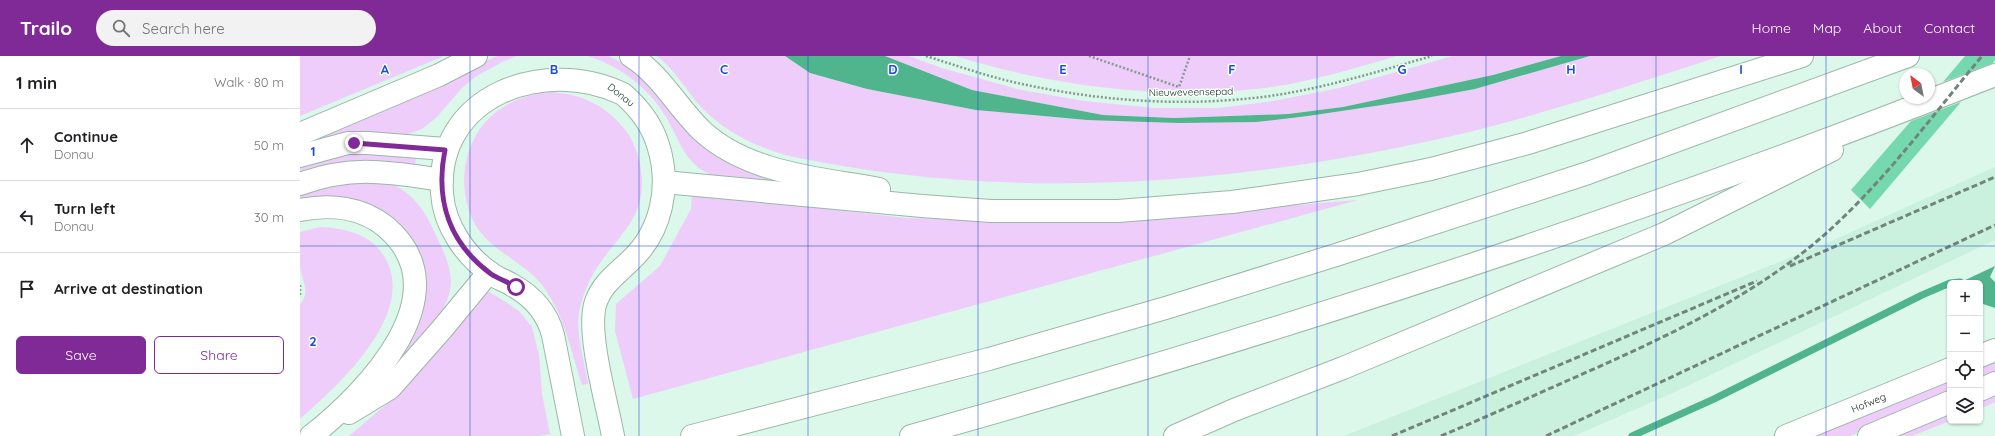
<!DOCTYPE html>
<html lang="en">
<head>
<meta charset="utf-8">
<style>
  :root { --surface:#fff; --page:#f2f2f2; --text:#202124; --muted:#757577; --line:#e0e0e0; --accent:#802a98 }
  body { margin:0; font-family:Quicksand,sans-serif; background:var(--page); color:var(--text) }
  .controls { position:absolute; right:12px; bottom:12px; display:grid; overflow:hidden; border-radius:6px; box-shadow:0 1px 3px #0004 }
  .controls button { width:36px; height:36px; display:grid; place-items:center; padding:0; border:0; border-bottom:1px solid var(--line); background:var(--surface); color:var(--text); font:20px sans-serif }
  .compass { position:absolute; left:1599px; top:12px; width:36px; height:36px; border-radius:50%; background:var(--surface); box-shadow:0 1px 3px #0004; rotate:328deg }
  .stop { position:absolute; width:12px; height:12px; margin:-9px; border:3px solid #802a98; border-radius:50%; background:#fff }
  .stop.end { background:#802a98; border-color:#fff; box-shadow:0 1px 4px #0008 }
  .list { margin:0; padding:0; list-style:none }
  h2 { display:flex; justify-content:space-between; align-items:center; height:52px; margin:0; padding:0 16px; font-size:17px }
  h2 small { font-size:13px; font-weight:400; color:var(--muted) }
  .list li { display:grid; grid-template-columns:26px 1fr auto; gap:12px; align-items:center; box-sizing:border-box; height:72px; padding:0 16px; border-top:1px solid var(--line) }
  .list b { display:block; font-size:15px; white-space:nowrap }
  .list p { margin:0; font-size:13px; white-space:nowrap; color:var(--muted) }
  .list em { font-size:13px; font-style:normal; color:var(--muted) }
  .actions { display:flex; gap:8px; padding:12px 16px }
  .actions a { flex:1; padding:9px 0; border:1px solid var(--accent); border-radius:6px; text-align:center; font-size:14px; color:var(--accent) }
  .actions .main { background:var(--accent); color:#fff }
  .icon { flex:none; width:22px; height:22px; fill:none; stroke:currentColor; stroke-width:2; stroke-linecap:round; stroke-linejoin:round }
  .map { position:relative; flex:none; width:1695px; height:380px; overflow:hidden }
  header { display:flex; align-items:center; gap:24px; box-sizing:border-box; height:56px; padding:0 20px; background:var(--accent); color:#fff }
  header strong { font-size:19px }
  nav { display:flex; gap:22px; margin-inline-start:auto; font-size:14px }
  .search { width:280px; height:36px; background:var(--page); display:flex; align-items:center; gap:10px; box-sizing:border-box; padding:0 14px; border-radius:22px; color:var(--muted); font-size:15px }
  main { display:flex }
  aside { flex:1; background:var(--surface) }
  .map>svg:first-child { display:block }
  .built { fill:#caf0de }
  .green { fill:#efcdfa }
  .water { fill:#50b48d }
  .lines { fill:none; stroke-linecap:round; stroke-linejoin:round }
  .stream { stroke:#50b48d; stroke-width:7 }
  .building { fill:#75d8af }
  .major-casing { stroke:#9bb7a9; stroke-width:24 }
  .highway-casing { stroke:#9bb7a9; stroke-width:24 }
  .path { stroke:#859b90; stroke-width:2.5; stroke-dasharray:2 2; stroke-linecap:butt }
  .major { stroke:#fff; stroke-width:22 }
  .highway { stroke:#fff; stroke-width:22 }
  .rail { stroke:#72857c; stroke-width:3; stroke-dasharray:6 3; stroke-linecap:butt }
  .route { stroke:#802a98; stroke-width:5 }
  .grid { fill:none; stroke:#1d4ed8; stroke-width:1; stroke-opacity:0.55 }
  .labels { text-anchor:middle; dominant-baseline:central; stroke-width:3; stroke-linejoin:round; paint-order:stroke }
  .street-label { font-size:10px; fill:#202c26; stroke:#f9fffc }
  .grid-label { font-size:13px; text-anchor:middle; font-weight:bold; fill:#1d4ed8; stroke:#f9fffc; stroke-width:3; stroke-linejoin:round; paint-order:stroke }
</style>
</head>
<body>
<header>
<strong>Trailo</strong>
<div class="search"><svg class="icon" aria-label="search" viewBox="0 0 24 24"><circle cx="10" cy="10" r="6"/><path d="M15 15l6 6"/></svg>Search here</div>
<nav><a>Home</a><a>Map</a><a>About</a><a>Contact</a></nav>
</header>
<main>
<aside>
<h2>1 min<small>Walk · 80 m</small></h2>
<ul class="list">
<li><svg class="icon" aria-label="ahead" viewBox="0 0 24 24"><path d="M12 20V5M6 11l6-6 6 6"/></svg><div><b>Continue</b><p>Donau</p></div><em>50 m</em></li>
<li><svg class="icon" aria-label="left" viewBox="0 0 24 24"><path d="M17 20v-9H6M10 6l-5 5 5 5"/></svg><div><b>Turn left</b><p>Donau</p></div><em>30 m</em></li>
<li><svg class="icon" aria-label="arrive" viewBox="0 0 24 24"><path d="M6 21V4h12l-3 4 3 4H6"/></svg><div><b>Arrive at destination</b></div></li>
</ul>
<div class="actions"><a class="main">Save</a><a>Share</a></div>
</aside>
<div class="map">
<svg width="1695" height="380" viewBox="0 0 1695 380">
  <rect width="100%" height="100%" fill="#dbf8ea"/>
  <!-- built -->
  <path class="built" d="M1695,111v73l-329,156 -92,40h-230l483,-193z"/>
  <!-- green -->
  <g class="green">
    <path d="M0,0h144l-144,60z"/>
    <path d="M197,0h20l-13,5 -29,16 -13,11 -26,30 -14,11 -17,6 -83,2v-2l117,-51z"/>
    <path d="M288,0h21l20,11 138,110 1,4 -2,1c-18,-1 -41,0 -57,-8 -25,-12 -30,-35 -43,-57 -18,-30 -45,-50 -78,-61z"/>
    <path d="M357,0h128l25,17 57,16 109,21 111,10 221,-4 167,-27 115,-33h131c-84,27 -167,55 -252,76 -222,53 -460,72 -684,23 -31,-9 -61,-24 -84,-48 -15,-17 -26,-37 -44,-51z"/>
    <path d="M585,0h24l33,12 75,21 67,12 71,7h64l54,-7 66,-13 114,-32h108l-68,19 -150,32 -55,7 -114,4 -71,-3 -131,-25z"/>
    <path d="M655,0h442c-46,13 -93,28 -141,33 -101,10 -204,-3 -301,-33z"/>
    <path d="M251,36c29,2 52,12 71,34 10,11 15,24 18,38 10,52 -20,68 -44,105 -8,13 -14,28 -17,43 -4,20 6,51 9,72l-6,1c-8,-25 -18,-67 -32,-88 -6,-11 -16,-22 -26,-29 -16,-13 -33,-21 -46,-39 -23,-35 -17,-89 17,-116 16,-13 35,-19 56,-21z"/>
    <path d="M63,97l53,4 -1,11 -115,8v-11l44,-11z"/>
    <path d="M85,125c26,10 38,26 49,50 7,15 16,32 17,49 1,35 -45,76 -67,102l13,-23 18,-111 -9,-14 -10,-10 -96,-23v-7l35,-11z"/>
    <path d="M392,137l214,25 189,4 263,-22 -725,199 -18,-68 1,-27 44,-38 31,-57z"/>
    <path d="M20,171c23,1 48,6 62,26 40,57 -43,132 -82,166v-114c11,-15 2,-23 0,-39 0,-10 0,-23 0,-34z"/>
    <path d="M190,236l29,19 13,16 7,28 3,39 8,40 -11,2h-190l47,-40 87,-102z"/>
    <path d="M1695,304v18l-15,6v-18z"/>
    <path d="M1650,323v17l-100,40h-43z"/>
    <path d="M1695,337v9l-15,7v-10z"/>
    <path d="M1650,356v9l-38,15h-22z"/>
  </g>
  <!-- water -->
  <g class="water">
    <path d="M485,0h100l87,34 131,25 71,3 114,-4 55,-7 150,-32 68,-19h29l-115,33 -60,11 -107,16 -52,6 -78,1 -91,-3 -111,-10 -109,-21 -57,-16z"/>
    <path d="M1695,210l-5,11 5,5v26l-15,-5v-20h-21z"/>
  </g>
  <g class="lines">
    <!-- stream -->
    <path class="stream" d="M1332,380l82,-37 208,-104 28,-12 10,-1"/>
  </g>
  <!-- building -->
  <g class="building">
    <path d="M1665,0h30v4l-2,3 -50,19z"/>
    <path d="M1661,46l-91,107 -19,-19 60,-69z"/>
  </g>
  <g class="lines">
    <!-- major casing -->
    <g class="major-casing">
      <g id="major">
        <path d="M0,100l48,-13h20l77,6"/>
        <path d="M0,128c53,-19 87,-12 142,-4"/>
        <path d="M1680,300l15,-6"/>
        <path d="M1680,334l15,-7"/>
        <path d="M273,380l-20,-101c-6,-23 -21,-39 -41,-50 -6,-4 -13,-6 -19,-10 -27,-18 -49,-49 -51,-82 -7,-98 103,-137 181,-99 15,13 29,31 35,51 13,40 4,86 -27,115 -14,14 -30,24 -36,45 -8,30 12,98 18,131"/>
        <path id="s1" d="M1486,380l164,-67"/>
        <path d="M1569,380l81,-34"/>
      </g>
    </g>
    <!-- highway casing -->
    <g class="highway-casing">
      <g id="highway">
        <path d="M331,0c30,19 46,51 71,75 47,43 118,47 177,58"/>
        <path d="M0,78l139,-59 37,-19"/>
        <path d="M364,126l258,24 69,5h127l114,-9 126,-18 73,-15 97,-26 274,-87"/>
        <path d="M0,154c30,-6 62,-3 86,17 78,66 -20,166 -75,209"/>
        <path d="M49,357l41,-25 52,-59 47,-57"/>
        <path d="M392,380l297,-77 180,-52 167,-52 252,-82 320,-117"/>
        <path d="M611,380c367,-103 730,-221 1084,-361"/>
        <path d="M875,380l59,-26 109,-42 321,-134 168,-84"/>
      </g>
    </g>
    <!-- path -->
    <g class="path">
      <path d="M626,0c32,10 63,21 96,28 79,17 159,23 240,13 57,-7 114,-25 170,-41"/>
      <path d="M789,0l90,31 11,-31"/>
      <path d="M0,229v10"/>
    </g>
    <!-- major -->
    <use href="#major" class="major"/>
    <!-- highway -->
    <use href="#highway" class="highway"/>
    <!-- rail -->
    <g class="rail">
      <path d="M1490,210l205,-89"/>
      <path d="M1092,380l365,-155"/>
      <path d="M1141,380c52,-22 103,-45 155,-68 76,-34 149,-69 214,-121 66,-54 118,-126 172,-191"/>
      <path d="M1246,380l449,-211"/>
    </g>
  </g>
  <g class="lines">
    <!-- route -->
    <path class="route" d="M54,87l91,7c-10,50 4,93 46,124 8,5 17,8 25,13"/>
  </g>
  <!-- grid -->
  <path class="grid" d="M170,0v380M339,0v380M508,0v380M678,0v380M848,0v380M1017,0v380M1186,0v380M1356,0v380M1526,0v380M0,190h1695"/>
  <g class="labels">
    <!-- street labels -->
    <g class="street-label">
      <text transform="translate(891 36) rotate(-1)">Nieuweveensepad</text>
      <text transform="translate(321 39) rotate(38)">Donau</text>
      <text stroke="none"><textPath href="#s1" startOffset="89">Hofweg</textPath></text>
    </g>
  </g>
  <g class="grid-label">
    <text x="85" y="18">A</text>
    <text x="254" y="18">B</text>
    <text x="424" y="18">C</text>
    <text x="593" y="18">D</text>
    <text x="763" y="18">E</text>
    <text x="932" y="18">F</text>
    <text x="1102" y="18">G</text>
    <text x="1271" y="18">H</text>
    <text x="1441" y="18">I</text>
    <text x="13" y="100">1</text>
    <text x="13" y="290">2</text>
  </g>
</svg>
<div class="controls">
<button>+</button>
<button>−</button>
<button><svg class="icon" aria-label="locate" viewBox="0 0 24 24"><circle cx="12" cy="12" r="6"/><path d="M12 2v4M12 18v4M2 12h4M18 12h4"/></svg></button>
<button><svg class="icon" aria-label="layers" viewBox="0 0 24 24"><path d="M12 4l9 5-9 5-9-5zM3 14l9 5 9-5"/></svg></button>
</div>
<svg class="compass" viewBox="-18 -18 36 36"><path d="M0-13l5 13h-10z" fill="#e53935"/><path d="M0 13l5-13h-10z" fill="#757577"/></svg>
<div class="stop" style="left:216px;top:231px"></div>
<div class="stop end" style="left:54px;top:87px"></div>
</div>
</main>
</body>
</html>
